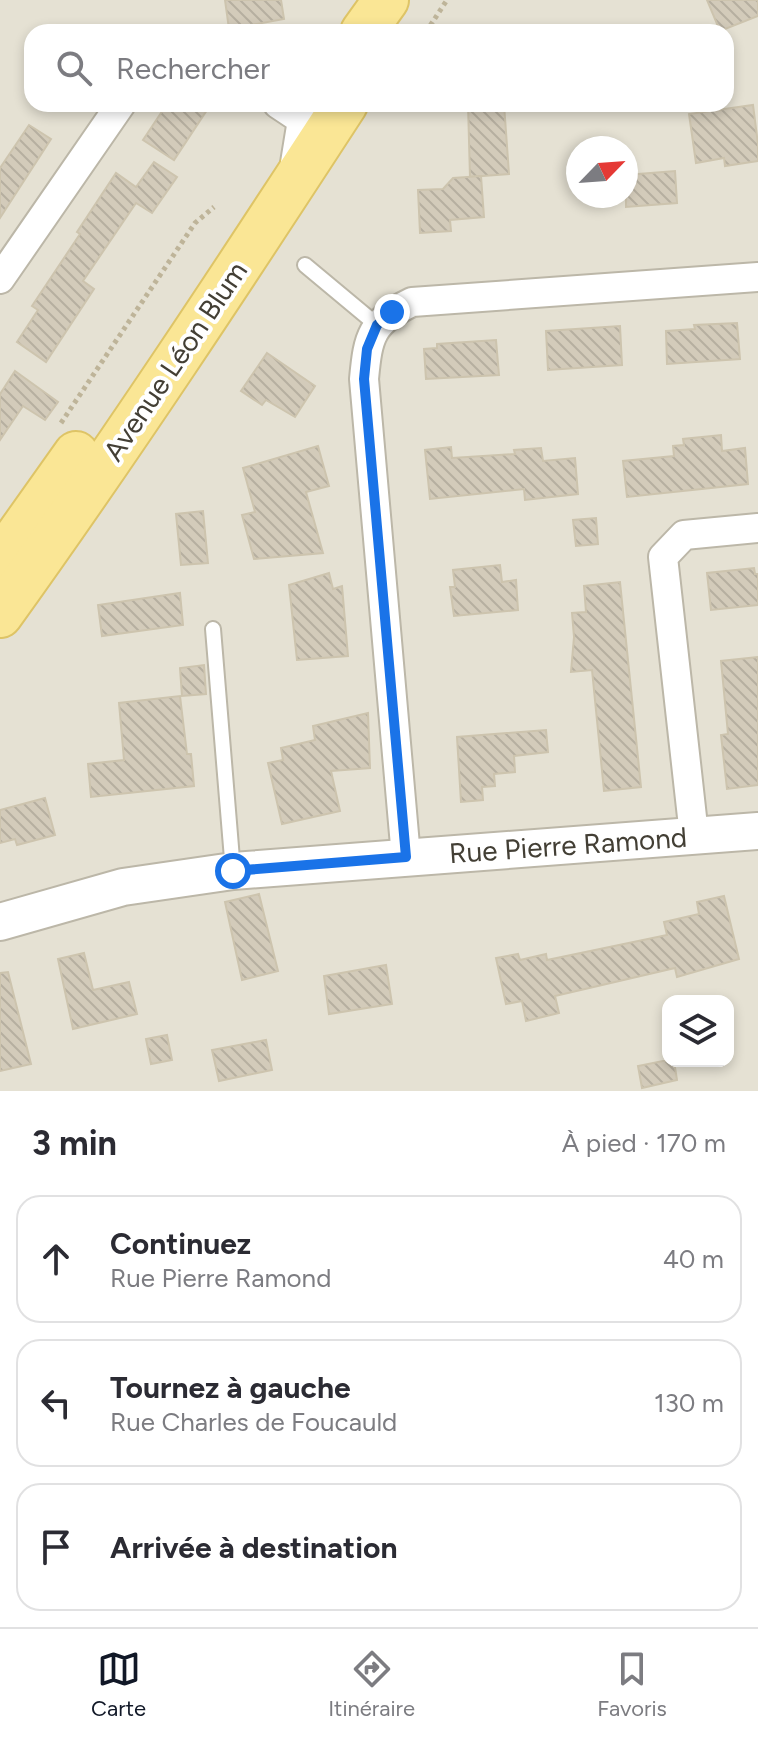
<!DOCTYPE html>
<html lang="fr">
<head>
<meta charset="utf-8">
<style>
  :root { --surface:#fff; --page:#f2f2f3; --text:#2b2b33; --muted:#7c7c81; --line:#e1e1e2; --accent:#111827 }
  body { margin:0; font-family:Figtree,sans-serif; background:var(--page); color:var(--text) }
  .controls { position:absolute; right:24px; bottom:24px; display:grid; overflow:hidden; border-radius:16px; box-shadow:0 4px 12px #0003 }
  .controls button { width:72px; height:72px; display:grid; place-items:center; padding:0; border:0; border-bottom:2px solid var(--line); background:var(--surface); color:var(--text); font:40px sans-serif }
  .compass { position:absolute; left:566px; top:136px; width:72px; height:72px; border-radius:50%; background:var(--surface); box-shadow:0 4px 12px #0003; rotate:65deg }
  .stop { position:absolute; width:24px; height:24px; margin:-18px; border:6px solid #1a73e8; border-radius:50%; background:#fff }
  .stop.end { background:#1a73e8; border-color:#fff; box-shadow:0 2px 8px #0008 }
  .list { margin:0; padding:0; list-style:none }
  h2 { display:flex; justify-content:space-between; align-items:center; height:104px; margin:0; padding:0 32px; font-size:34px }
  h2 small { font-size:26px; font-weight:400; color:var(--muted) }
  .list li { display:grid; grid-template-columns:52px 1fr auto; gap:24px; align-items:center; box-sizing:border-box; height:128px; margin:0 16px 16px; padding:0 16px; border:2px solid var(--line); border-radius:24px }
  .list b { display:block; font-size:30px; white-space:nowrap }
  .list p { margin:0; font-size:26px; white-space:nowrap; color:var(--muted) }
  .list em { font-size:26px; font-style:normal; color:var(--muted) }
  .icon { flex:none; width:44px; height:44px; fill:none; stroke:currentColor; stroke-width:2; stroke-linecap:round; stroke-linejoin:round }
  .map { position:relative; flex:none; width:758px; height:1091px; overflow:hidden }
  .search { position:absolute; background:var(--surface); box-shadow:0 4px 12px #0003; left:24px; right:24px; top:24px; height:88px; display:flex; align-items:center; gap:20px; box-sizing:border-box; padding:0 28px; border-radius:24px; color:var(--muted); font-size:30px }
  .sheet { height:536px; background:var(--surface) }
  nav { display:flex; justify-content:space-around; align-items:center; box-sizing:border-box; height:112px; border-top:2px solid var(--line); background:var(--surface); font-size:22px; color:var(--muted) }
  nav a { display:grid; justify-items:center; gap:4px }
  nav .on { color:var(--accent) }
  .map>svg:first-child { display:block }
  .residential { fill:#e5e1d3; fill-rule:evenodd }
  .building { fill:url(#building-back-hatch); stroke:#cdc4ae; stroke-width:2 }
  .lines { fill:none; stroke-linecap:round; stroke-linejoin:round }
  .service-casing { stroke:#bcb7a8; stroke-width:18 }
  .minor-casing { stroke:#bcb7a8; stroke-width:32 }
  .tertiary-casing { stroke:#bcb7a8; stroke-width:40 }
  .primary-casing { stroke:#dec466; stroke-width:48 }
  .path { stroke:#beb499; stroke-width:5; stroke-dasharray:4 4; stroke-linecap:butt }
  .service { stroke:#fff; stroke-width:14 }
  .minor { stroke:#fff; stroke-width:28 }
  .tertiary { stroke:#fff; stroke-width:36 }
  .primary { stroke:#fae695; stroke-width:44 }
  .route { stroke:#1a73e8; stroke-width:10 }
  .labels { text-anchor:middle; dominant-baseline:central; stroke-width:8; stroke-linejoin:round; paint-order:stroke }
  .street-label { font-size:28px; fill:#433f35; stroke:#fff }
</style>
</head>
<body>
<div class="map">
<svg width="758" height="1091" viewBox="0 0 758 1091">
  <defs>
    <pattern id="building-back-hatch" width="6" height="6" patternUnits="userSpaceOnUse" patternTransform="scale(2)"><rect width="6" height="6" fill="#d3cbba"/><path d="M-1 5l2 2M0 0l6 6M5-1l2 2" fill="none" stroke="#b6afa0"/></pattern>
  </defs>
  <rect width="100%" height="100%" fill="#f1efe5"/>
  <!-- residential -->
  <path class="residential" d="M0,0h758v1091h-758zM32,32h694v72h-694zM578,148h48v48h-48zM668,1001h60v60h-60z"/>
  <!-- building -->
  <g class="building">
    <path d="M225,0h56l3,19 -55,10z"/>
    <path d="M707,0h51v16l-38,15z"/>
    <path d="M167,104h44l-37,56 -31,-20z"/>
    <path d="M468,104h36l5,70 -39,3z"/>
    <path d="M753,105l5,39v17l-33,5 -1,-8 -28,5 -7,-49z"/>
    <path d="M29,125l22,14 -51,79v-50z"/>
    <path d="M154,162l23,15 -25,36 -16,-10 -53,78 11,8 -48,73 -29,-20 21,-32 -6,-4 48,-72 -3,-2 39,-59 20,14z"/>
    <path d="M675,171l2,32 -51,4v-32z"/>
    <path d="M481,176l3,41 -34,3 1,11 -31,2 -2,-43 25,-1 10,-11z"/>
    <path d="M737,323l3,36 -73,5 -1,-33 29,-2 -1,-4z"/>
    <path d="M620,326l2,39 -74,5 -2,-39z"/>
    <path d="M496,340l3,35 -73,4 -2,-30 13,-1v-4z"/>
    <path d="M267,353l48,33 -20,31 -29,-17 -4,5 -21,-14z"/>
    <path d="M15,371l43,31 -13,18 -22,-14 -23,34v-46z"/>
    <path d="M721,435l1,16 23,-3 3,36 -121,13 -4,-36 51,-5 -1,-10 11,-1 -1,-6z"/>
    <path d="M318,446l11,40 -23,6 17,61 -69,6 -12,-44 13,-3 -12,-44z"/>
    <path d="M451,447l1,11 63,-4 -1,-4 27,-2 2,13 32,-3 3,36 -53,6 -1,-11 -94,10 -5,-49z"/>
    <path d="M203,511l5,52 -27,2 -5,-51z"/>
    <path d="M596,518l2,26 -22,2 -3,-26z"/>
    <path d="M500,565l2,17 14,-2 2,30 -64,6 -4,-29h5l-2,-17z"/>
    <path d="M754,568l1,6h3v31l-47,5 -4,-37z"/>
    <path d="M329,573l4,16 9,-3 6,70 -51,4 -8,-75z"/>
    <path d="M620,582l21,205 -37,4 -12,-121 -21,2 3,-35 -2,-24 14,-1 -2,-26z"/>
    <path d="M180,593l3,32 -81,11 -4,-31z"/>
    <path d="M758,657v128l-31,4 -6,-54 7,-1 -7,-73z"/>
    <path d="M204,665l2,29 -24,2 -2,-28z"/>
    <path d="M180,696l7,58h4l3,32 -103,11 -3,-33 36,-4 -5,-57z"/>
    <path d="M368,713l2,55 -39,3 9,40 -58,13 -14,-61 15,-3 -2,-12 34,-8 -2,-14z"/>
    <path d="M546,730l2,22 -34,4 1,16 -21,2 1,12 -13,1 1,13 -22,2 -4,-65z"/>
    <path d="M45,798l10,37 -38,10 -2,-6 -15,4v-33z"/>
    <path d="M259,894l19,77 -36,9 -17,-78z"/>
    <path d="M724,896l15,63 -62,18 -2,-9 -120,28 4,17 -33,8 -4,-20 -16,3 -10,-46 22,-4 2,6 26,-6 1,6 120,-25 -3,-13 35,-8 -2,-12z"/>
    <path d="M84,953l9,37 36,-8 8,32 -64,15 -15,-70z"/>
    <path d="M386,965l6,39 -63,10 -5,-38z"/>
    <path d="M8,972l23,92 -31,7v-98z"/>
    <path d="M167,1035l5,25 -21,4 -5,-25z"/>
    <path d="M266,1040l6,30 -53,11 -7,-31z"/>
    <path d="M663,1061h11l3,19 -35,8 -4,-22z"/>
  </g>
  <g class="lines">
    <!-- service casing -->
    <g class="service-casing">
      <g id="service">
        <path d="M305,265l72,60"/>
        <path d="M213,629l20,242"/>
      </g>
    </g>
    <!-- minor casing -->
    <g class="minor-casing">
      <g id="minor">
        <path d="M278,104l24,16 -8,49"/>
        <path d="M0,279l121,-175"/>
        <path d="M694,835l-31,-278 21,-22 74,-7"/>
        <path d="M406,857l-42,-478c4,-43 7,-57 48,-77l346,-25"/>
      </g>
    </g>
    <!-- tertiary casing -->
    <g class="tertiary-casing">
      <path id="tertiary" d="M0,922l123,-35 110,-16 525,-40"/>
    </g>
    <!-- primary casing -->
    <g class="primary-casing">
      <g id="primary">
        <path d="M363,32l23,-32"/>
        <path d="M0,561l76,-107"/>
        <path d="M0,615c120,-167 233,-339 345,-511"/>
      </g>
    </g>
    <!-- path -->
    <g class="path">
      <path d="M426,32l21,-32"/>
      <path d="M61,423l134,-200 19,-16"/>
    </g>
    <!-- service -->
    <use href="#service" class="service"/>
    <!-- minor -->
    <use href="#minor" class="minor"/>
    <!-- tertiary -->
    <use href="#tertiary" class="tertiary"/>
    <!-- primary -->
    <use href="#primary" class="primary"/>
  </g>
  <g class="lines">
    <!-- route -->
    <path class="route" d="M233,871l173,-14 -42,-478 3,-30 10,-24 15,-13"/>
  </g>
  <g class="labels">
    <!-- street labels -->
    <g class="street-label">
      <text transform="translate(175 361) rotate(-56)">Avenue Léon Blum</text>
      <text transform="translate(568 845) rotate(-4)">Rue Pierre Ramond</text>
    </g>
  </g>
</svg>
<div class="controls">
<button><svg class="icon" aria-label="layers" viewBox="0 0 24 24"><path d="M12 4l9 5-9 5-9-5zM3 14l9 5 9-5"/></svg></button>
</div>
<svg class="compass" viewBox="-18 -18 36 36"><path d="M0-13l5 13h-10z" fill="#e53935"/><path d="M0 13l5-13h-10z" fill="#7c7c81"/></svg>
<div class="stop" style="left:233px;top:871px"></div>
<div class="stop end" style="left:392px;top:312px"></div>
<div class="search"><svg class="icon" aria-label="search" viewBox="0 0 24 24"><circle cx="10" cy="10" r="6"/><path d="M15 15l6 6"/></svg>Rechercher</div>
</div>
<section class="sheet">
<h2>3 min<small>À pied · 170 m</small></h2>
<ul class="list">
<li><svg class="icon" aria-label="ahead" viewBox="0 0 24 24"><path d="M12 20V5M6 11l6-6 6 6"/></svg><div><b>Continuez</b><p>Rue Pierre Ramond</p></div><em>40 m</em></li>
<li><svg class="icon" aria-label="left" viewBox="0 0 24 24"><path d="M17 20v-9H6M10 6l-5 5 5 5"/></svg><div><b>Tournez à gauche</b><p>Rue Charles de Foucauld</p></div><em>130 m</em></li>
<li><svg class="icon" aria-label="arrive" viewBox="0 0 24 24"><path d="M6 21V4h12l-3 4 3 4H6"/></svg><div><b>Arrivée à destination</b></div></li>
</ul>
</section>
<nav>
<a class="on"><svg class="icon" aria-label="map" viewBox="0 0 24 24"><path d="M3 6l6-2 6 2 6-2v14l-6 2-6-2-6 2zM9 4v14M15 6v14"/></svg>Carte</a>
<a><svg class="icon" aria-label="directions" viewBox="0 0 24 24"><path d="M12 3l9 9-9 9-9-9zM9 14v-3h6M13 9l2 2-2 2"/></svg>Itinéraire</a>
<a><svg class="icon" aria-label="saved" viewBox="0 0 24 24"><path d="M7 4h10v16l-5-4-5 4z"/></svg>Favoris</a>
</nav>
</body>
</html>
